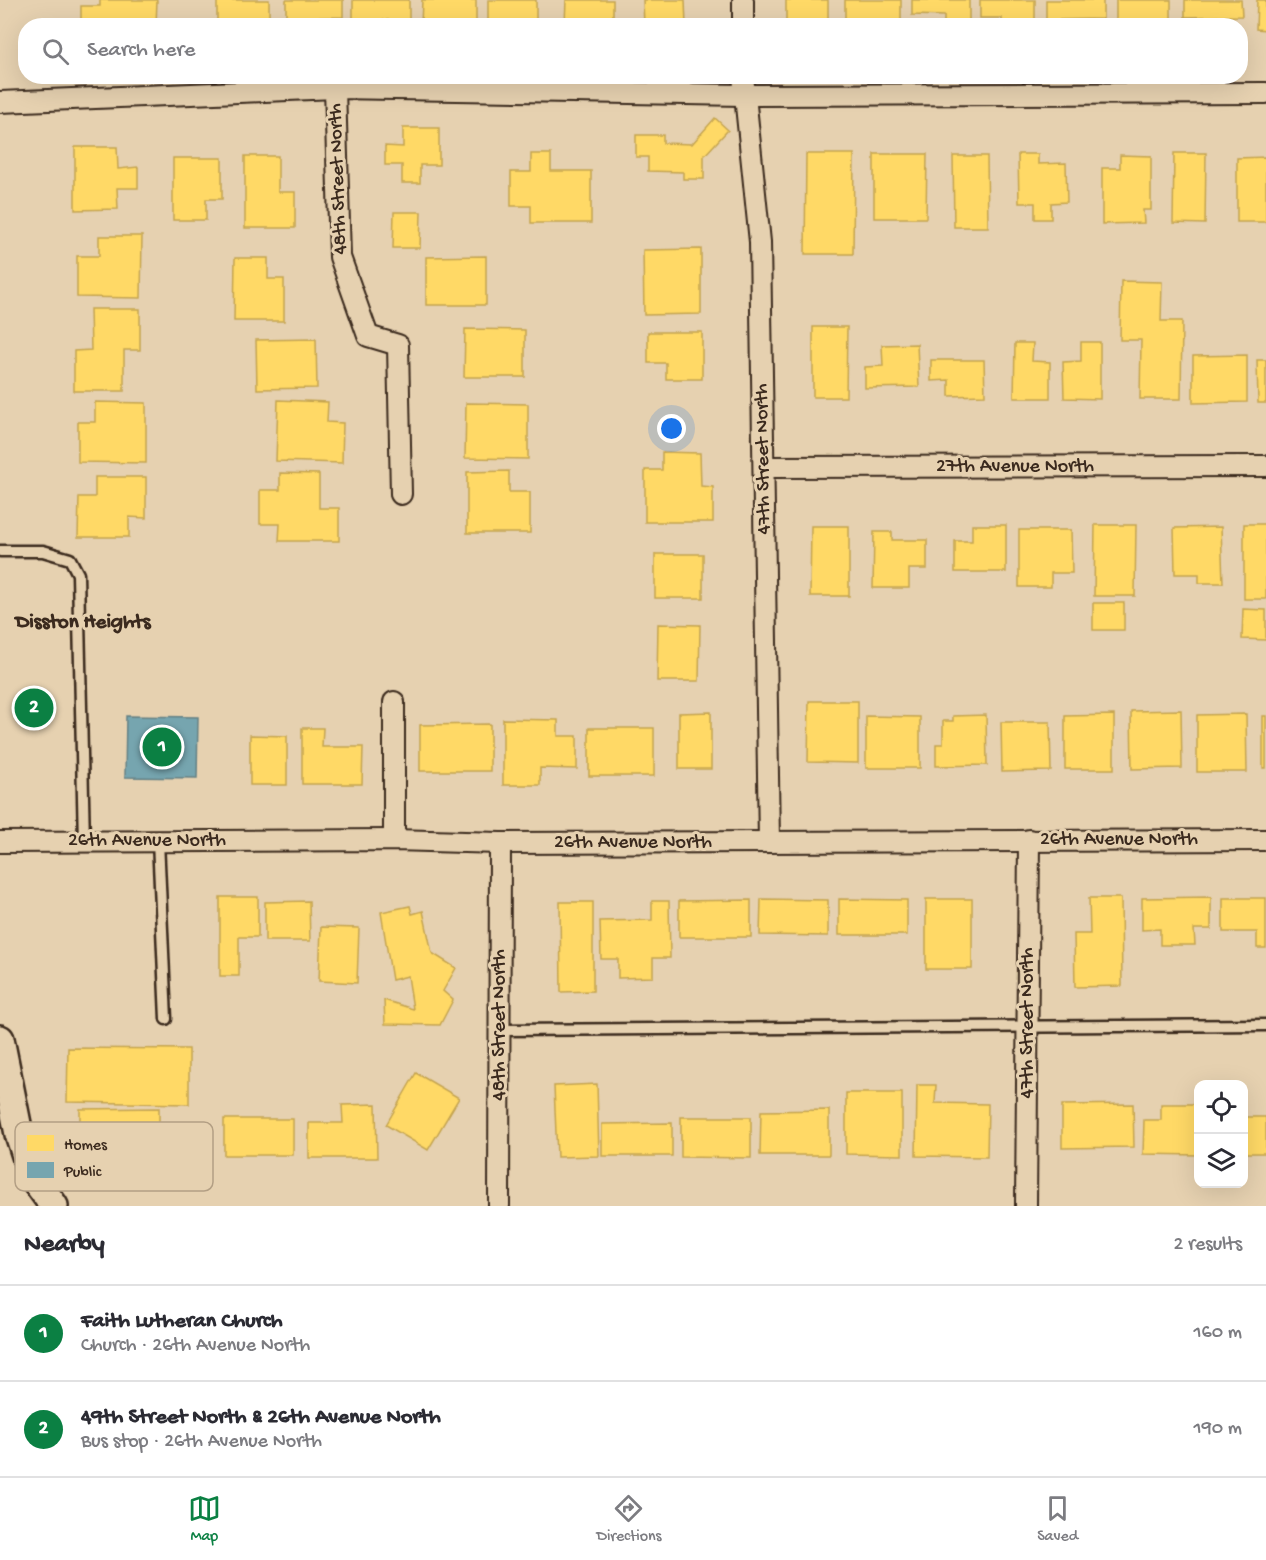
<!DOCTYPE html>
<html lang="en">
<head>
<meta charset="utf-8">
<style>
  :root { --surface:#fff; --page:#f2f2f3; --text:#2b2b33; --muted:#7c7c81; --line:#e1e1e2; --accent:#0b8043 }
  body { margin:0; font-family:"Gochi Hand",sans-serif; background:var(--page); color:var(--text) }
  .controls { position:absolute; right:18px; bottom:18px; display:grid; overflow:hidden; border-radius:12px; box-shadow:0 6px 24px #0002 }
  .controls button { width:54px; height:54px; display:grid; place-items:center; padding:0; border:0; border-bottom:2px solid var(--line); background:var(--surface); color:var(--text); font:30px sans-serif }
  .you { position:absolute; left:672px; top:429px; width:21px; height:21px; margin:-15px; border:4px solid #fff; border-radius:50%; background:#1a73e8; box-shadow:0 0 0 9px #1a73e833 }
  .badge { display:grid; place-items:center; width:39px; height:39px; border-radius:50%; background:var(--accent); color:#fff; font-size:20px; font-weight:700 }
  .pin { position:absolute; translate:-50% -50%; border:3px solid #fff; box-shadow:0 2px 6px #0006 }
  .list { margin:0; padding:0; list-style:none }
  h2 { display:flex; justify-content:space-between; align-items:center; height:78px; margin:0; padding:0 24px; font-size:26px }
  h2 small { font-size:20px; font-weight:400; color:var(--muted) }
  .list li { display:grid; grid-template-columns:39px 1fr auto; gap:18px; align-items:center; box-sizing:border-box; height:96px; padding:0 24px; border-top:2px solid var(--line) }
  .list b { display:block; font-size:22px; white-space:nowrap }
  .list p { margin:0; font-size:20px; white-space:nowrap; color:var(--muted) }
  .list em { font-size:20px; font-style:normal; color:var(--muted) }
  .icon { flex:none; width:33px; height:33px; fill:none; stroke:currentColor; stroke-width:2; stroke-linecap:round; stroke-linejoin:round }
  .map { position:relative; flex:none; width:1266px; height:1206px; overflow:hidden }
  .search { position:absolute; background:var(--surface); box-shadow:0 6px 24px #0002; left:18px; right:18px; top:18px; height:66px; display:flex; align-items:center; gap:15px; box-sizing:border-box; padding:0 21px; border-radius:24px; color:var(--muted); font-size:22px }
  .sheet { height:270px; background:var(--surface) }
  nav { display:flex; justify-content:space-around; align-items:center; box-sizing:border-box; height:84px; border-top:2px solid var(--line); background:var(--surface); font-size:16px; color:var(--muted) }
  nav a { display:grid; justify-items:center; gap:3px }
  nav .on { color:var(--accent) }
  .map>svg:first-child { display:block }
  .homes { fill:#ffd966; stroke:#c4a450; stroke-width:1.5 }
  .public { fill:#76a5af; stroke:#648084; stroke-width:1.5 }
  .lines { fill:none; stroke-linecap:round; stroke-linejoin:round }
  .service-casing { stroke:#3b2a1e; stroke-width:15 }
  .minor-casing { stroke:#3b2a1e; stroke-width:24 }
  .secondary-casing { stroke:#3b2a1e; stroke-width:32 }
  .service { stroke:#e6d1b0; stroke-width:10 }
  .minor { stroke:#e6d1b0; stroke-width:20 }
  .secondary { stroke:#e6d1b0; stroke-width:27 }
  .labels { text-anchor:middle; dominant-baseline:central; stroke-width:6; stroke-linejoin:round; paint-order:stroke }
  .street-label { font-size:20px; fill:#3b2a1e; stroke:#e6d1b0 }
  .neighbourhood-label { font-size:21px; font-weight:bold; fill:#3b2a1e; stroke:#e6d1b0 }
  .key { fill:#e6d1b0; stroke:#b39f84; stroke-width:1.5 }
  .key-label { font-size:16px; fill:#3b2a1e }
</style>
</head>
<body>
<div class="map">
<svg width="1266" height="1206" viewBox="0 0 1266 1206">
  <rect width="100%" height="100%" fill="#e6d1b0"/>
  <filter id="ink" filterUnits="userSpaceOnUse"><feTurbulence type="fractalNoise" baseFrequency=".0167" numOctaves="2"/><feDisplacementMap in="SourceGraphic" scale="12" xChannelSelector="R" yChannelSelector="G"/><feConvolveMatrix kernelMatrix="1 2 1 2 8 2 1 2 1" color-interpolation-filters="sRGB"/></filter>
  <g filter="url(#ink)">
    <!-- homes -->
    <g class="homes">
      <path d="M100,0h57l-1,26h-75v-20h19z"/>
      <rect x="217" y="0" width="52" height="26"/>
      <path d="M286,0h57v17l-57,1z"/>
      <path d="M353,0h56v20h-30v6h-26z"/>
      <path d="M422,0h54v26l-55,-1z"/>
      <rect x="488" y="0" width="48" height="26"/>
      <path d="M566,0h47v23h-48z"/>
      <path d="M643,0h42l1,26h-42z"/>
      <rect x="786" y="0" width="42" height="26"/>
      <path d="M845,0h56v21h-17v5h-39z"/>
      <path d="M912,0h57v26h-25v-10l-32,-1z"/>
      <path d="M980,0h55v26h-33v-8h-22z"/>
      <path d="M1046,0h57v19l-57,1z"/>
      <rect x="1116" y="0" width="55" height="26"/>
      <path d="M1185,0h56l1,16 -57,1z"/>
      <path d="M1257,0h9v30l-10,-1z"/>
      <path d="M715,118l13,12 -24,26v23h-21v-7l-35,-1v-14h-12v-22h27v8l29,1z"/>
      <path d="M403,128h36v37h-19v18h-18v-18h-17v-19l18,1z"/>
      <path d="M75,147h42l1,22 20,-2v21h-21l1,21 -43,1z"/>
      <path d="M1174,153h32l-1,71 -32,-1z"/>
      <path d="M531,154h20v17h40v52h-60v-17h-20v-34h20z"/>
      <path d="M806,154h48l-1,100h-48z"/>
      <path d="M874,154h53l-1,64h-52z"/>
      <path d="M1018,154h20v10l28,-1 1,39 -16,1v16h-16v-16h-16z"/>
      <path d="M1120,155l31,1v54h-8l1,13 -42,1v-56h18z"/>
      <path d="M245,156h33v36h17v36h-50z"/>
      <path d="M953,156h34l1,71h-34z"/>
      <path d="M1266,157v65h-29v-64z"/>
      <path d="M173,158h49v41h-16v21h-33z"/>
      <path d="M394,212h27l-1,36h-27z"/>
      <path d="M99,236h43l-1,62 -64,-1v-41h22z"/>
      <path d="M701,249v65l-57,1 -1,-65z"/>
      <path d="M486,256v49h-60v-48z"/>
      <path d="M235,258h33v21h16v42h-50z"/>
      <path d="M1121,281l41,1 -1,39h21l-1,78h-41l1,-59h-21z"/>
      <path d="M90,309h50v41h-16v41h-50v-40l17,-1z"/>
      <path d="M813,327h34l-1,70h-33z"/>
      <path d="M465,329l60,1v47h-61z"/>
      <path d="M648,332h54v47h-36v-16h-18z"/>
      <path d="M316,339l1,49 -60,1 -1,-49z"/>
      <path d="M1081,342h19v57l-36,-1 -1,-36 18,-1z"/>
      <path d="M1015,343h18l-1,18 18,1v36h-36z"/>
      <path d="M917,344l2,43 -54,1v-21l18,-1 -1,-21z"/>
      <path d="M1247,355v47l-54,1v-47z"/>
      <path d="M931,360h53l1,35 -36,1v-16l-18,1z"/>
      <path d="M1257,360h9v43h-8z"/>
      <path d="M278,400l50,2 -1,20 16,1 -1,40 -66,-2z"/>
      <path d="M95,402l51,1v60l-68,-1v-40h17z"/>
      <path d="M466,403l62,1v55l-63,-1z"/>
      <path d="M662,452l38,1 1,33 12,1v35h-68v-52h17z"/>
      <path d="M509,471v21h21v41h-63v-61z"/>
      <path d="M280,473l39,1v34h20v33h-60l1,-17h-20v-34h20z"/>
      <path d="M95,477h51v41l-17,-1v20h-51l1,-40h16z"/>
      <rect x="1244" y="524" width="22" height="75"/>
      <path d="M972,525h34v47h-51v-31h17z"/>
      <path d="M1095,525h41l-1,71h-41z"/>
      <path d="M811,526h38v70h-39z"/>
      <path d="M1221,527l2,56h-24v-9h-24l-1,-46z"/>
      <path d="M1019,530h52l1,43h-21v14h-32z"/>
      <path d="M874,532h18v8h35v29h-18v19h-36z"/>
      <rect x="655" y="554" width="48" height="44"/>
      <rect x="1093" y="603" width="31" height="27"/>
      <path d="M1243,609l23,1v30l-24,-1z"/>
      <path d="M658,624l42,1 -1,56h-42z"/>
      <path d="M809,701h49v62l-50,-1z"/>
      <path d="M1181,710l1,58 -50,1 -1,-58z"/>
      <path d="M711,712v57h-32v-56z"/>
      <path d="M1246,714l1,58h-50v-57z"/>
      <path d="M986,715l1,50 -51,1v-22h7v-23h10v-5z"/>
      <path d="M1114,715v54h-49v-53z"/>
      <path d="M866,716l54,1v51h-54z"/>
      <rect x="1263" y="716" width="3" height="52"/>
      <path d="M503,719l55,1v16h19v33l-37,-1v17h-37z"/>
      <path d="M1001,722h49l1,49 -49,1z"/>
      <path d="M490,724v47h-70v-46z"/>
      <path d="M302,728h21l-1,19h41l-1,37h-60z"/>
      <rect x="589" y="728" width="65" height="48"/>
      <path d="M250,735l37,1v49h-37z"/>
      <path d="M220,897h38v40h-19v39h-19z"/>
      <path d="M1211,897v32h-17l1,16h-35v-16l-18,1v-32z"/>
      <path d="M1089,898h32l1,88 -47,1 -1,-53h16z"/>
      <path d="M1223,898h43v50h-9v-16h-34z"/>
      <path d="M761,899l67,1v36l-68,-1z"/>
      <path d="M839,899l68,1v35h-68z"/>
      <rect x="926" y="899" width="46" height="70"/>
      <path d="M751,900v37h-72v-36z"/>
      <path d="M309,901l1,40h-45v-39z"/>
      <path d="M652,901h17l1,57h-17v19l-35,1v-19h-17l-1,-38 52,-1z"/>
      <path d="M560,902h33v89l-32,1z"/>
      <path d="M410,906l2,8 11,-3 9,42 24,15 -13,23 10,9 -13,25 -55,-1 -1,-24 29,9 -5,-33 -16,4 -11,-68z"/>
      <path d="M321,927l38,1 -2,55 -38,-2z"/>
      <path d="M68,1048l121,1v55l-122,-2z"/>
      <path d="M416,1073l43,25 -31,52 -42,-25z"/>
      <path d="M597,1084l2,72 -42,1 -3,-71z"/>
      <path d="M917,1085h19l-1,18 53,1 -1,53 -71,-1z"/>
      <path d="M846,1093h56v62l-56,-1z"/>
      <path d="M376,1104l1,54h-68v-35h34l-1,-18z"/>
      <path d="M1133,1104l1,43 -72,1v-43z"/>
      <path d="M1161,1104h34v17h3v34l-55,-1 1,-34h17z"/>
      <path d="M159,1108v46h-79v-45z"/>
      <path d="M829,1110v45h-69l1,-44z"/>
      <path d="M681,1117h70v41l-70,-1z"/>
      <rect x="1244" y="1117" width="22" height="36"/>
      <rect x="224" y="1119" width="69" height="36"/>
      <path d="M672,1123v33h-70v-32z"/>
    </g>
    <!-- public -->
    <path class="public" d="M126,716l72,1 -1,61 -72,-1z"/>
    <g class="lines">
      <!-- service casing -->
      <g class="service-casing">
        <g id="service">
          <path d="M0,551h43l27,8 8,15 6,268"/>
          <path d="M158,841l8,178"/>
          <path d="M500,1030l766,-5"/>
        </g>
      </g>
      <!-- minor casing -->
      <g class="minor-casing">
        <g id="minor">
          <path d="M743,26v-26"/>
          <path d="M743,76l17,166 9,600"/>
          <path d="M335,88l5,169 28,79 30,9 3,149"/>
          <path d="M0,102l335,-14 408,7 523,-2"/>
          <path d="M764,467l502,-1"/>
          <path d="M394,702v138"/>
          <path d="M0,842l394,-2 106,3 766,-3"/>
          <path d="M499,1206l1,-363"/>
          <path d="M1026,1206l3,-366"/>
        </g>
      </g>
      <!-- secondary casing -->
      <g class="secondary-casing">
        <path id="secondary" d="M0,1039l19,95 14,43 21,29"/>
      </g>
      <!-- service -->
      <use href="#service" class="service"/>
      <!-- minor -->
      <use href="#minor" class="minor"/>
      <!-- secondary -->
      <use href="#secondary" class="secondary"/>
    </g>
  </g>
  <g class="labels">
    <!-- street labels -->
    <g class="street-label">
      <text transform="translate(339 179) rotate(-92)">48th Street North</text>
      <text transform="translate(764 459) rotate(-91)">47th Street North</text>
      <text x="1015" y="467">27th Avenue North</text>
      <text x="1119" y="840">26th Avenue North</text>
      <text x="147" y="841">26th Avenue North</text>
      <text x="633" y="843">26th Avenue North</text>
      <text transform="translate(1028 1023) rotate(-90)">47th Street North</text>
      <text transform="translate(500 1025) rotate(-90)">48th Street North</text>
    </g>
    <!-- neighbourhood labels -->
    <g class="neighbourhood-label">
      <text x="83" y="623">Disston Heights</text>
    </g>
  </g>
  <!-- legend -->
  <rect x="15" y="1122" width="198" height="69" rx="9" class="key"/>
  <rect x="27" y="1135" width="27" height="16" fill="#ffd966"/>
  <rect x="27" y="1162" width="27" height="16" fill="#76a5af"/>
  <g class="key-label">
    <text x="64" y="1149">Homes</text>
    <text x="64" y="1176">Public</text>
  </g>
</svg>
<div class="controls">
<button><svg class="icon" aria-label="locate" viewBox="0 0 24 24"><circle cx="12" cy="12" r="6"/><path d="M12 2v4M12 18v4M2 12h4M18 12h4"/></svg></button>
<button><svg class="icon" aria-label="layers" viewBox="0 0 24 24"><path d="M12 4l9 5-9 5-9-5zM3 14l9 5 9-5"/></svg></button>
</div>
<div class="you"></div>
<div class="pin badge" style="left:162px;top:747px">1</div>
<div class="pin badge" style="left:34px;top:708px">2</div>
<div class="search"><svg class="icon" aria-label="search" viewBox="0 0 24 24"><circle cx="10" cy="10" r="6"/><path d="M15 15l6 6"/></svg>Search here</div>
</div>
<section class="sheet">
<h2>Nearby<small>2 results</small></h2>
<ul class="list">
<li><span class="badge">1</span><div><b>Faith Lutheran Church</b><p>Church · 26th Avenue North</p></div><em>160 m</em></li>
<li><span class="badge">2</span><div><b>49th Street North &amp; 26th Avenue North</b><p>Bus stop · 26th Avenue North</p></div><em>190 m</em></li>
</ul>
</section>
<nav>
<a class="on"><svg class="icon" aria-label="map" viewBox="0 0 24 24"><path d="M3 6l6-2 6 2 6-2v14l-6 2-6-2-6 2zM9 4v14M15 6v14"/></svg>Map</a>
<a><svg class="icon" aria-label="directions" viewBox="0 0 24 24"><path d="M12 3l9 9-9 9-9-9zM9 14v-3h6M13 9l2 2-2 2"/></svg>Directions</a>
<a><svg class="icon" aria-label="saved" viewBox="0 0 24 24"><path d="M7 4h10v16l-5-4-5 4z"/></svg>Saved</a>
</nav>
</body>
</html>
